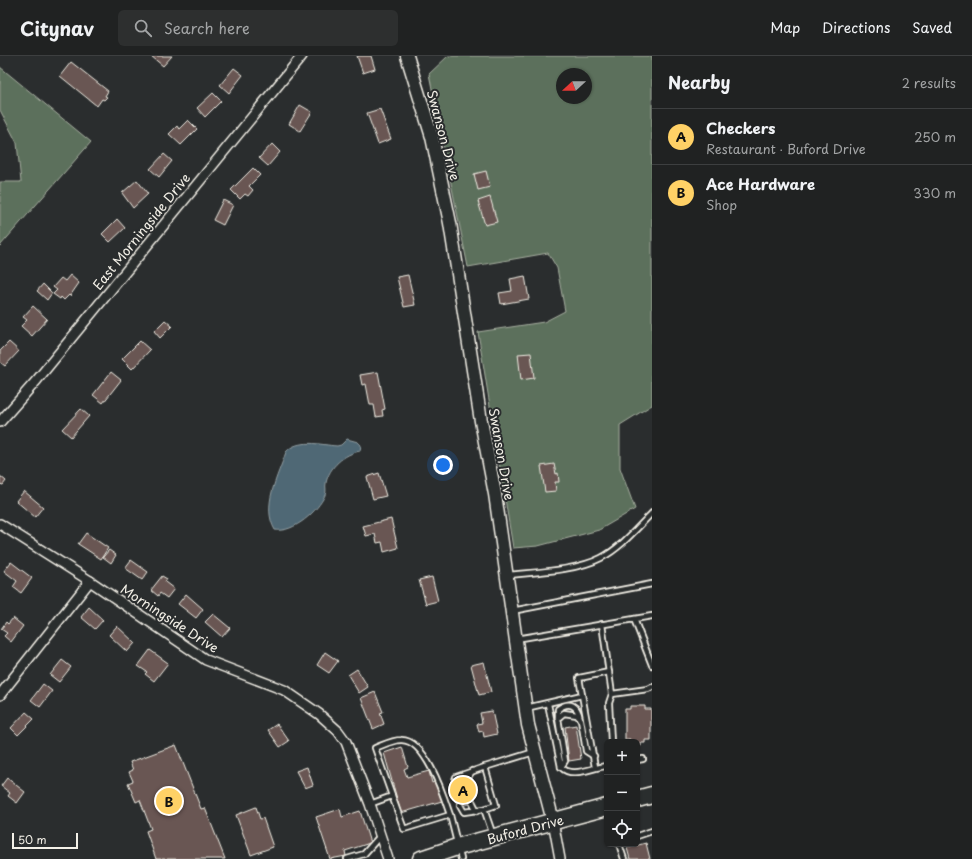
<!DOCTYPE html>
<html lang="en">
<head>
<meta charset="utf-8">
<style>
  :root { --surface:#202222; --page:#2d2f2f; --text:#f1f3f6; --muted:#a2a4a5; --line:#3d3f40; --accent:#ffd166 }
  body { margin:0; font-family:"Playpen Sans",sans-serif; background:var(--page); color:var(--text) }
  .controls { position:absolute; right:12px; bottom:12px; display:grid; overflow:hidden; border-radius:6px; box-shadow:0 1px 3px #0004 }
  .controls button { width:36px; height:36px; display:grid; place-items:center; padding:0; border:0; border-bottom:1px solid var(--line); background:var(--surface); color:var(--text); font:20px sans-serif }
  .compass { position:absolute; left:556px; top:12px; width:36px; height:36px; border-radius:50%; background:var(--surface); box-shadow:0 1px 3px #0004; rotate:249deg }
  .scale { position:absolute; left:12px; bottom:10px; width:66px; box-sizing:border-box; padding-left:4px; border:2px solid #f4f1e8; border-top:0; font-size:11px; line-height:14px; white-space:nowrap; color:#f4f1e8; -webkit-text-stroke:3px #2a2d2e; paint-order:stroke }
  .you { position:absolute; left:443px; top:409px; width:14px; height:14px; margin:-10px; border:3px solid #fff; border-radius:50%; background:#1a73e8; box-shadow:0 0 0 6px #1a73e833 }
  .badge { display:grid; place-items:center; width:26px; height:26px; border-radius:50%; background:var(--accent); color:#111; font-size:13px; font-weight:700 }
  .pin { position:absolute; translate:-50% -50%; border:2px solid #fff; box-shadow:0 1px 4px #0006 }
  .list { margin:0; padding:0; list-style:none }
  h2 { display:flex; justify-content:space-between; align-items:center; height:52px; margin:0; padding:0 16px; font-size:17px }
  h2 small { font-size:13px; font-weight:400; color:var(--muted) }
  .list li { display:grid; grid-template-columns:26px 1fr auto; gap:12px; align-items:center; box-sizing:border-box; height:56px; padding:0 16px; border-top:1px solid var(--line) }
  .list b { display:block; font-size:15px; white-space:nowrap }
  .list p { margin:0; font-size:13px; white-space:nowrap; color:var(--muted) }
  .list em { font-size:13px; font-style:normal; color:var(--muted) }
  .icon { flex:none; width:22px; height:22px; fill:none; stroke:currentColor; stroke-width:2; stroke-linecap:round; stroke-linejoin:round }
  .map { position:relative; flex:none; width:652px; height:803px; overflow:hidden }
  header { display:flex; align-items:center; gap:24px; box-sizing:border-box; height:56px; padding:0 20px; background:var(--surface); border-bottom:1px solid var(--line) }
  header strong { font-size:19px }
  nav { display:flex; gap:22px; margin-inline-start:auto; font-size:14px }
  .search { width:280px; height:36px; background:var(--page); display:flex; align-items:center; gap:10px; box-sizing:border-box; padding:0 14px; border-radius:6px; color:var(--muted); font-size:15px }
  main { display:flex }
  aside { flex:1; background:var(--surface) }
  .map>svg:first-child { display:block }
  .green { fill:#5c705b; stroke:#a8b0a2; fill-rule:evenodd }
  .water { fill:#506875; stroke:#929fa3 }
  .building { fill:#695752; stroke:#f4f1e8 }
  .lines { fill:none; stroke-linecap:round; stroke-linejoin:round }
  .lane-casing { stroke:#f4f1e8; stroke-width:8 }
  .street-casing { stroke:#f4f1e8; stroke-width:12 }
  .secondary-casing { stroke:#f4f1e8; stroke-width:15 }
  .highway-casing { stroke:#f4f1e8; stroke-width:19 }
  .lane { stroke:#2a2d2e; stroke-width:4.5 }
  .street { stroke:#2a2d2e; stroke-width:9 }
  .secondary { stroke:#2a2d2e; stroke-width:12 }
  .highway { stroke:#2a2d2e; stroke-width:16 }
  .labels { text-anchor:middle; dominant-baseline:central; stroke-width:4; stroke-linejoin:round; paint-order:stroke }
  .street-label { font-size:13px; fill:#f4f1e8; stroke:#2a2d2e }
</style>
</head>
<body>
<header>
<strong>Citynav</strong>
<div class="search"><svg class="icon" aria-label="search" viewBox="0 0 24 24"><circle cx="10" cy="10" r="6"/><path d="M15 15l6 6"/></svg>Search here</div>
<nav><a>Map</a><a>Directions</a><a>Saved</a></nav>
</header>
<main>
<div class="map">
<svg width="652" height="803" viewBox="0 0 652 803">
  <rect width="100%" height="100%" fill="#2a2d2e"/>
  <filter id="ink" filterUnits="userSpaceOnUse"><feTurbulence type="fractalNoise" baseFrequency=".025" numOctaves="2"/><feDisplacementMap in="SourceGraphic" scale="8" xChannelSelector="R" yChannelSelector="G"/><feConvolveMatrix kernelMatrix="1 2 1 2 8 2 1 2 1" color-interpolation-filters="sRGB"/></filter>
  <g filter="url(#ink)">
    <!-- green -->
    <g class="green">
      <path d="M448,0h204v349l-32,20v43l15,41 -36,21 -61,16 -25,2 -35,-216 66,-10 21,-11 -8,-43 -9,-15 -80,14 -39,-193zM562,18h24v24h-24z"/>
      <path d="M0,11l91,75 -91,104v-64h21l-4,-39 -17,-33z"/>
    </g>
    <!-- water -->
    <path class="water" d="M347,383l11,3 3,3 -1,6c-16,3 -31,16 -34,32 -1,4 1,8 -1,12 -7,16 -31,38 -50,35 -14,-24 3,-54 11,-78 12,-14 35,-7 51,-6l4,-1z"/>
    <!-- building -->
    <g class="building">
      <path d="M151,0h21l-9,10z"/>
      <path d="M357,0h14l4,13 -12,4z"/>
      <path d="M71,6l37,29 -3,5 2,1 -3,3 -2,-1 -5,7 -37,-30z"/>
      <path d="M234,12l9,7 -14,18 -9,-8z"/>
      <path d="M213,37l8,8 -16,16 -8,-9z"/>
      <path d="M300,49l12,7 -12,19 -11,-7z"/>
      <path d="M380,53l11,30 -13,5 -11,-31z"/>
      <path d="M188,64l9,9 -16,16 -12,-11 8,-8 2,3z"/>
      <path d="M272,88l8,8 -12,14 -9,-8z"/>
      <path d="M164,98l8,7 -13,16 -9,-8z"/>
      <path d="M253,112l7,7 -11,11 4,4 -5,6 -3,-2 -5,5 -9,-9z"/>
      <path d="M486,115l4,16 -12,3 -4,-16z"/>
      <path d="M137,124l11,14 -15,14 -11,-15z"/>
      <path d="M490,141l7,25 -12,3 -7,-24z"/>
      <path d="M223,144l10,5 -10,20 -10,-5z"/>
      <path d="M117,163l8,9 -15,14 -8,-8z"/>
      <path d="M70,219l9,8 -9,13 -1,-1 -5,5 -3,-3 -1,2 -7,-5 4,-4 -4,-3 8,-9 4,3z"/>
      <path d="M408,219l7,30 -11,2 -7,-30z"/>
      <path d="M525,220l4,23 -28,5 -2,-11 13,-2 -2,-12z"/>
      <path d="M43,228l9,9 -5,7 -10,-9z"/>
      <path d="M33,250l14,13 -15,17 -11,-10 6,-6 -4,-3z"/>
      <path d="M165,264l7,6 -12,12 -6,-7z"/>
      <path d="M140,285l10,9 -18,19 -10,-10z"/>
      <path d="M9,286l10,9 -14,15 -5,-4v-11z"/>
      <path d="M531,297l3,25 -13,2 -3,-26z"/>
      <path d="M111,316l10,8 -18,23 -10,-8z"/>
      <path d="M378,316l7,37 -3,1 1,6 -7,1 -2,-12h-4l-4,-21 -4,1 -2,-10z"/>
      <path d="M81,353l8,7 -18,21 -9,-8z"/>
      <path d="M554,408l2,10 2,-1 1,9h-4l1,9 -11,1 -4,-26z"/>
      <path d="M379,417l7,23 -13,3 -6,-22z"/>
      <path d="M0,420l6,5 -3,4 -3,-1z"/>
      <path d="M24,435l19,16 -8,10 -19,-16z"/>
      <path d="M391,463l7,29 -14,4 -2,-10 -5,1 -2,-9 -9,2 -3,-10z"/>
      <path d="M86,477l22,15 -7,11 -23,-15z"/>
      <path d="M109,494l7,5 -5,8 -8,-6z"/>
      <path d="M131,504l17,12 -6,8 -17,-12z"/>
      <path d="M11,506l21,16 -11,15 -8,-6 4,-6 -13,-10z"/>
      <path d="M162,520l5,3 -2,3 9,7 -7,9 -7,-5 -2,3 -7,-6z"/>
      <path d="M432,521l6,24 -12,3 -7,-24z"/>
      <path d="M186,538l17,15 -7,9 -18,-14z"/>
      <path d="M89,551l14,13 -8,9 -14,-12z"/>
      <path d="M213,558l17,14 -8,9 -17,-15z"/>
      <path d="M13,562l10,8 -12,16 -7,-6 3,-3 -6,-4 5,-7 2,2z"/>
      <path d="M117,570l18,17 -8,9 -18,-17z"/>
      <path d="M150,594l18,13 -14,18 -9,-7 2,-2 -9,-6z"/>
      <path d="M325,596l13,9 -9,12 -12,-8z"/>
      <path d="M62,604l9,7 -12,15 -9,-7z"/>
      <path d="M484,606l7,30 -12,3 -8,-30z"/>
      <path d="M357,613l11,18 -9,6 -11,-18z"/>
      <path d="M43,628l9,7 -12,16 -9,-7z"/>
      <path d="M375,636l8,20 -3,1 4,11 -11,5 -12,-31z"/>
      <path d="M630,650h15v3h6v31h-6v3h-4v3h-4v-4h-7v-3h-5v-30h5z"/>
      <path d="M492,655l5,23 -13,3 -1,-6 -4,1 -2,-8 5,-1 -2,-10z"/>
      <path d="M26,656l8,7 -16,16 -7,-7z"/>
      <path d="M277,668l12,17 -9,6 -12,-17z"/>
      <path d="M576,669l5,34 -12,2 -4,-34z"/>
      <path d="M176,689l25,64 4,-1 20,51h-69l-10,-28 5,-2 -11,-29 -4,2 -8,-19 5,-2 -4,-9 4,-2 -3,-8z"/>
      <path d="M402,691l6,20 -4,2 3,8 22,-6 3,12 4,-2 6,20 -41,12 -17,-60z"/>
      <path d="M307,711l6,18 -8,3 -9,-17z"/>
      <path d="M7,722l18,14 -8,11 -9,-7 2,-3 -9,-7z"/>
      <path d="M464,726l4,16 5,-2 2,5 -5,1v2l-12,2 -1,-5 5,-2 -4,-15z"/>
      <path d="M256,751l4,12 3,-1 10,29 -22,8 -15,-40z"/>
      <path d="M340,753l2,8 18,-6 10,32 -25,8 1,5 -16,3 -14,-42z"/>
      <path d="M646,787l4,16h-20l-3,-11z"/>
    </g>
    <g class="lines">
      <!-- lane casing -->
      <g class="lane-casing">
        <g id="lane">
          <path d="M507,519c28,-3 69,-4 94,-17 20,-10 36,-30 51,-45"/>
          <path d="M512,555l140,-27"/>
          <path d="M634,563l18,46"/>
          <path d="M602,568l10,70"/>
          <path d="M516,583l136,-23"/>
          <path d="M548,648l13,63c11,12 31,0 46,-1"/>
          <path d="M526,652l56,-13"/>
          <path d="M558,662v-9c12,-9 20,-3 22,10"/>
          <path d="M611,686l-2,-39 3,-9 36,-5 4,-2"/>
          <path d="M637,704l6,-1"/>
          <path d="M561,711l4,-6 -7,-43 6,-5 13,2 4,5 5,31 8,5"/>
          <path d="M595,711l-16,-89 30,-6"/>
          <path d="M392,740l-17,-48c8,-3 18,-8 26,-8 25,-1 43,57 49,75"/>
          <path d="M471,741l-4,-18 5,-8"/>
          <path d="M459,744l-4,-20 1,-3 29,-10"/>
          <path d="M472,745l5,10"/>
          <path d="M370,748l22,-8 12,33 46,-14 11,44"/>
          <path d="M460,749l4,7 20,-3"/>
          <path d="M493,779l-9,-26 12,-4 -11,-38 49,-15"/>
          <path d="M637,780l15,-5"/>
          <path d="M619,788l5,15"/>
          <path d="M347,803l17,-5 16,-18"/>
        </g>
      </g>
      <!-- street casing -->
      <g class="street-casing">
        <g id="street">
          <path d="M0,366l37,-42 265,-324"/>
          <path d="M0,468l90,57 116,79 78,30 35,24 19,17 8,11 24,62 18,55"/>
          <path d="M0,639l90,-114"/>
          <path d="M553,765l7,38"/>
        </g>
      </g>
      <!-- secondary casing -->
      <g class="secondary-casing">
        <path id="secondary" d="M407,0l25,81 18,86 31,198 14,73 33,231 25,96"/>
      </g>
      <!-- highway casing -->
      <g class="highway-casing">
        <g id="highway">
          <path d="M637,743l15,-4"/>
          <path d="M421,803l36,-12 150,-40"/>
        </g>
      </g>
      <!-- lane -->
      <use href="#lane" class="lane"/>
      <!-- street -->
      <use href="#street" class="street"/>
      <!-- secondary -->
      <use href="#secondary" class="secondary"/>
      <!-- highway -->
      <use href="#highway" class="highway"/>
    </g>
  </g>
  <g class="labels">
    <!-- street labels -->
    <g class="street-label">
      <text transform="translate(444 79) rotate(75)">Swanson Drive</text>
      <text transform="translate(141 175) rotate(-51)">East Morningside Drive</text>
      <text transform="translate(502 398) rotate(80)">Swanson Drive</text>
      <text transform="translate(170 562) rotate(33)">Morningside Drive</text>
      <text transform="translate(525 773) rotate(-15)">Buford Drive</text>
    </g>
  </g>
</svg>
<div class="controls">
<button>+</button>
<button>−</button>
<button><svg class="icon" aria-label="locate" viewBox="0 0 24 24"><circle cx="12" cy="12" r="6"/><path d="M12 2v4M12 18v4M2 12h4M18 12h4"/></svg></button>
</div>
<svg class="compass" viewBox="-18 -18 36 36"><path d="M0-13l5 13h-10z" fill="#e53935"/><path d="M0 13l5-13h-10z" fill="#a2a4a5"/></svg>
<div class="scale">50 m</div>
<div class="you"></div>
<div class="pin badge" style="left:463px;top:734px">A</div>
<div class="pin badge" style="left:169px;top:745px">B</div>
</div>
<aside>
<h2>Nearby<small>2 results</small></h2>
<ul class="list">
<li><span class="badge">A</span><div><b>Checkers</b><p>Restaurant · Buford Drive</p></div><em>250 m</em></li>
<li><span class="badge">B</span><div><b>Ace Hardware</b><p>Shop</p></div><em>330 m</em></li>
</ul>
</aside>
</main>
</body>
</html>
